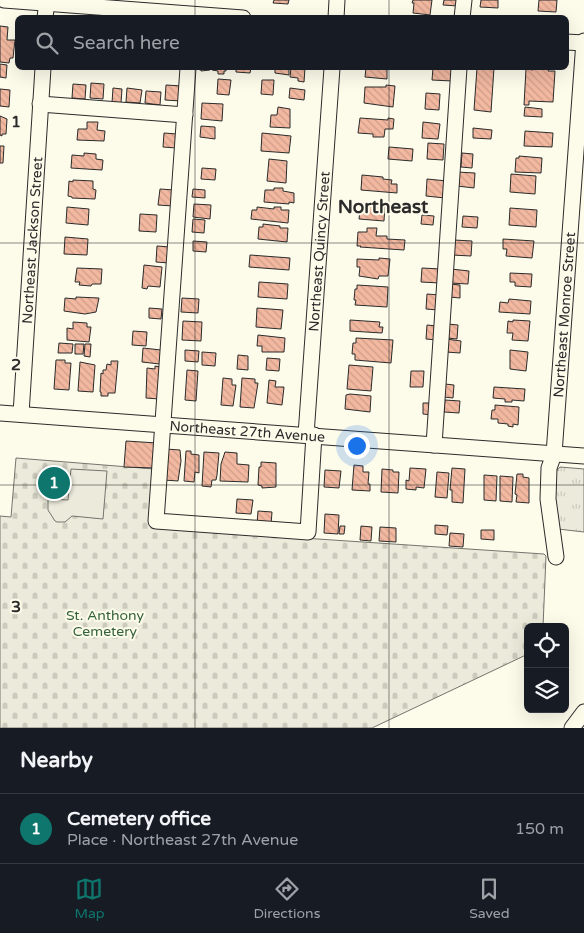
<!DOCTYPE html>
<html lang="en">
<head>
<meta charset="utf-8">
<style>
  :root { --surface:#171b24; --page:#242831; --text:#f1f3f6; --muted:#9ea1a6; --line:#363941; --accent:#0f766e }
  body { margin:0; font-family:"Varela Round",sans-serif; background:var(--page); color:var(--text) }
  .controls { position:absolute; right:15px; bottom:15px; display:grid; overflow:hidden; border-radius:8px; box-shadow:0 5px 20px #0002 }
  .controls button { width:45px; height:45px; display:grid; place-items:center; padding:0; border:0; border-bottom:1px solid var(--line); background:var(--surface); color:var(--text); font:25px sans-serif }
  .you { position:absolute; left:356px; top:445px; width:18px; height:18px; margin:-12px; border:4px solid #fff; border-radius:50%; background:#1a73e8; box-shadow:0 0 0 8px #1a73e833 }
  .badge { display:grid; place-items:center; width:32px; height:32px; border-radius:50%; background:var(--accent); color:#fff; font-size:16px; font-weight:700 }
  .pin { position:absolute; translate:-50% -50%; border:2px solid #fff; box-shadow:0 1px 5px #0006 }
  .list { margin:0; padding:0; list-style:none }
  h2 { display:flex; justify-content:space-between; align-items:center; height:65px; margin:0; padding:0 20px; font-size:21px }
  h2 small { font-size:16px; font-weight:400; color:var(--muted) }
  .list li { display:grid; grid-template-columns:32px 1fr auto; gap:15px; align-items:center; box-sizing:border-box; height:70px; padding:0 20px; border-top:1px solid var(--line) }
  .list b { display:block; font-size:19px; white-space:nowrap }
  .list p { margin:0; font-size:16px; white-space:nowrap; color:var(--muted) }
  .list em { font-size:16px; font-style:normal; color:var(--muted) }
  .icon { flex:none; width:28px; height:28px; fill:none; stroke:currentColor; stroke-width:2; stroke-linecap:round; stroke-linejoin:round }
  .map { position:relative; flex:none; width:584px; height:728px; overflow:hidden }
  .search { position:absolute; background:var(--surface); box-shadow:0 5px 20px #0002; left:15px; right:15px; top:15px; height:55px; display:flex; align-items:center; gap:12px; box-sizing:border-box; padding:0 18px; border-radius:8px; color:var(--muted); font-size:19px }
  .sheet { height:135px; background:var(--surface) }
  nav { display:flex; justify-content:space-around; align-items:center; box-sizing:border-box; height:70px; border-top:1px solid var(--line); background:var(--surface); font-size:14px; color:var(--muted) }
  nav a { display:grid; justify-items:center; gap:2px }
  nav .on { color:var(--accent) }
  .map>svg:first-child { display:block }
  .cemetery { fill:url(#cemetery-stones); stroke:#74746e }
  .park { fill:url(#park-tufts); stroke:#74746e }
  .parking { fill:#eceadb; stroke:#74746e }
  .building { fill:url(#building-back-hatch); stroke:#2b2b2b }
  .lines { fill:none; stroke-linecap:round; stroke-linejoin:round }
  .minor-casing { stroke:#2b2b2b; stroke-width:17 }
  .minor { stroke:#fdfbea; stroke-width:15 }
  .grid { fill:none; stroke:#2b2b2b; stroke-width:1; stroke-opacity:0.55 }
  .labels { text-anchor:middle; dominant-baseline:central; stroke-width:4; stroke-linejoin:round; paint-order:stroke }
  .street-label { font-size:14px; fill:#2b2b2b; stroke:#fdfbea }
  .park-label { font-size:14px; fill:#34623c; stroke:#fdfbea }
  .district-label { font-size:19px; font-weight:bold; fill:#2b2b2b; stroke:#fdfbea }
  .grid-label { font-size:16px; text-anchor:middle; font-weight:bold; fill:#2b2b2b; stroke:#fdfbea; stroke-width:4; stroke-linejoin:round; paint-order:stroke }
</style>
</head>
<body>
<div class="map">
<svg width="584" height="728" viewBox="0 0 584 728">
  <defs>
    <pattern id="cemetery-stones" width="16" height="16" patternUnits="userSpaceOnUse" patternTransform="scale(1.25)"><rect width="16" height="16" fill="#ecebdb"/><path d="M2 7V4a2 2 0 0 1 4 0v3zM10 15v-3a2 2 0 0 1 4 0v3z" fill="#cbcabc"/></pattern>
    <pattern id="park-tufts" width="24" height="20" patternUnits="userSpaceOnUse" patternTransform="scale(1.25)"><rect width="24" height="20" fill="#ecebdb"/><path d="M3 7l-1-3M5 7V3M7 7l1-3M15 17l-1-3M17 17v-4M19 17l1-3" fill="none" stroke="#cbcabc"/></pattern>
    <pattern id="building-back-hatch" width="6" height="6" patternUnits="userSpaceOnUse" patternTransform="scale(1.25)"><rect width="6" height="6" fill="#f2b8a0"/><path d="M-1 5l2 2M0 0l6 6M5-1l2 2" fill="none" stroke="#d09e8a"/></pattern>
  </defs>
  <rect width="100%" height="100%" fill="#fdfbea"/>
  <!-- cemetery -->
  <path class="cemetery" d="M16,458l138,11 -3,59 393,26 2,2 -3,71h-15v27l-156,74h-372v-212l11,1z"/>
  <!-- park -->
  <path class="park" d="M560,467l24,2v63l-26,-3 -3,-28 -1,-27z"/>
  <!-- parking -->
  <path class="parking" d="M71,469l36,2 -4,48 -31,-3 -7,6h-8l-2,-1 -7,-11v-11l20,1z"/>
  <!-- building -->
  <g class="building">
    <path d="M274,0h15l-1,4 -15,-1z"/>
    <path d="M413,0h19l-2,15 -17,-2 1,-10h-2z"/>
    <path d="M444,0h14v6l-15,-1z"/>
    <path d="M481,0h17v8l-18,-1z"/>
    <path d="M539,0h18l-1,12 -18,-1z"/>
    <path d="M0,26l8,1 -1,13h8l-2,18h-3l-1,5 -9,-1z"/>
    <path d="M0,64l7,1 -1,13 -6,-1z"/>
    <path d="M196,68h14v2l-9,1v-1l-5,-1z"/>
    <path d="M213,68h13v3h-2v3h-6v-3l-6,-1z"/>
    <path d="M236,68h15l-1,5 -14,-1z"/>
    <path d="M275,68h14v7l-14,-2z"/>
    <path d="M291,68h14l-1,14 -6,-1v-3l-8,-1z"/>
    <path d="M366,68h21v11l-22,-2z"/>
    <path d="M433,68h19v13l-20,-1z"/>
    <path d="M477,68h17l-3,44 -17,-2z"/>
    <path d="M533,68h16l-1,3h7l-2,31 -24,-1v4h-5l2,-36 7,1z"/>
    <path d="M218,79l13,1 -2,15 -12,-1z"/>
    <path d="M262,80h12l-1,15 -12,-1z"/>
    <path d="M91,83l13,1 -1,15 -13,-1z"/>
    <path d="M73,84l13,1 -1,14 -13,-1z"/>
    <path d="M166,85l16,1 -1,15 -16,-1z"/>
    <path d="M386,85l9,1 -2,21 -29,-4 1,-16h21z"/>
    <path d="M113,88l9,1 -1,14h-9z"/>
    <path d="M127,88l15,2 -2,13 -14,-1z"/>
    <path d="M290,88l15,2 -1,10 -15,-2z"/>
    <path d="M0,89l10,1 -1,17 -9,-1z"/>
    <path d="M146,91l15,1 -1,13 -15,-2z"/>
    <path d="M426,93l14,1 -1,16 -14,-1z"/>
    <path d="M202,103l21,1 -1,17 -21,-2z"/>
    <path d="M278,107l12,2v19l-20,-1 1,-12h6z"/>
    <path d="M525,107l17,2v8l-18,-1z"/>
    <path d="M0,116l7,3 -1,15h-4v2l-2,-1z"/>
    <path d="M360,118l28,2v-2l6,1 -1,10h-8l-1,8h-11v-3l-15,-1z"/>
    <path d="M87,122h11l-1,8 8,1 -1,10 -27,-1 1,-11h9z"/>
    <path d="M423,122l17,2 -2,15 -16,-1z"/>
    <path d="M201,126l14,1v12l-15,-2z"/>
    <path d="M473,128l19,2 -1,9 -18,-1z"/>
    <path d="M525,131l28,2 -1,14 -28,-1z"/>
    <path d="M164,133l13,1 -1,14 -13,-1z"/>
    <path d="M262,133l29,3 -2,17 -28,-2z"/>
    <path d="M428,143l16,1 -1,16 -16,-1z"/>
    <path d="M0,146h4l-1,17h-3z"/>
    <path d="M389,147l24,2 -1,12 -24,-2z"/>
    <path d="M84,153l12,1v5l7,1 -1,10 -31,-2 1,-13 12,1z"/>
    <path d="M462,153l11,1 -1,14 -11,-1z"/>
    <path d="M519,156l23,2 -1,15 -26,-1 1,-14h3z"/>
    <path d="M269,159l18,2 -1,22 -19,-2z"/>
    <path d="M202,168l14,1 -1,11 -14,-1z"/>
    <path d="M457,172l18,1 -1,15 -17,-2z"/>
    <path d="M511,174l25,2 -1,18 -25,-2z"/>
    <path d="M362,175l21,2v2l9,1 -1,4h6v9l-36,-3z"/>
    <path d="M427,179l20,2 -2,17 -19,-2z"/>
    <path d="M73,180l20,1v8l3,1 -1,9 -23,-1v-1l-4,-1 1,-15 4,1z"/>
    <path d="M274,188h9v3l11,2v10l-5,-1v2l-25,-2 1,-12h9z"/>
    <path d="M160,189l14,1 -1,16 -15,-1z"/>
    <path d="M193,189l12,1v8l-13,-1z"/>
    <path d="M361,203l24,2 -1,16 -25,-2z"/>
    <path d="M194,204l17,1 -1,14 -17,-2z"/>
    <path d="M67,207l22,2 -1,16 -22,-2z"/>
    <path d="M257,207l17,2v-2h7v3h8l-1,13 -37,-4 1,-9h5z"/>
    <path d="M510,208l27,2 -1,17 -27,-2z"/>
    <path d="M140,214l17,1 -1,17 -17,-1z"/>
    <path d="M422,215l12,1 -1,9 -12,-1z"/>
    <path d="M463,216l15,1 -1,11 -15,-1z"/>
    <path d="M193,219l12,1 -1,13 -12,-1z"/>
    <path d="M263,224l17,2v2h8l-1,14 -29,-3 1,-12h4z"/>
    <path d="M367,228h10l-1,8h11v3l18,1 -1,10 -44,-3 1,-1h-4l1,-14h9z"/>
    <path d="M65,237l23,2 -1,16 -23,-1z"/>
    <path d="M503,239l31,2 -2,17 -26,-2 1,-7h-4z"/>
    <path d="M454,240l18,1 -1,15 -19,-1z"/>
    <path d="M193,241l14,1 -1,10 -13,-1z"/>
    <path d="M157,246l13,1 -1,16 -13,-1z"/>
    <path d="M250,255l40,3 -1,12 -40,-3z"/>
    <path d="M379,258l11,1 -2,17h-9l-1,3 -19,-3 1,-9h-3v-8l22,1z"/>
    <path d="M144,265l18,2 -2,20 -12,-1 -1,3 -5,-1z"/>
    <path d="M77,268l25,1 -1,15h-9l-1,2 -12,-1 1,-3h-5z"/>
    <path d="M422,268l19,1 -1,14 -19,-1z"/>
    <path d="M451,269l18,2 -1,13 -18,-1z"/>
    <path d="M510,273l22,1 -1,13 -16,-1v-4h-5z"/>
    <path d="M259,282l29,2 -1,15 -29,-2z"/>
    <path d="M450,284l10,1v13l-11,-1z"/>
    <path d="M357,285l31,2 -1,20 -32,-2 1,-5h-2l1,-11h2z"/>
    <path d="M427,294l12,1 -1,15 -12,-1z"/>
    <path d="M76,297l23,1 -3,14 -11,2 -21,-3 1,-13 11,1z"/>
    <path d="M182,298l17,1 -1,14 -17,-1z"/>
    <path d="M509,299l22,2 -1,13 -31,-2 1,-10 8,1z"/>
    <path d="M149,308l13,1 -1,10 -12,-1z"/>
    <path d="M257,308l26,2 -2,19 -25,-2z"/>
    <path d="M350,320l30,2 -1,5h4l-1,6 -32,-2z"/>
    <path d="M513,320l17,1 -2,20 -16,-1 1,-7h-6l1,-12 5,1z"/>
    <path d="M183,321l19,1 -1,19 -19,-1z"/>
    <path d="M73,322l14,1v4h4l-2,15 -22,-2v-12l6,1z"/>
    <path d="M448,324l10,1 -1,14 -10,-1z"/>
    <path d="M427,325l10,1v14l-11,-1z"/>
    <path d="M133,331l14,1 -1,14 -14,-1z"/>
    <path d="M258,335l27,3 -1,14h-22v-6h-5z"/>
    <path d="M356,338l37,2 -2,23 -36,-3v-6h-3l1,-11h3z"/>
    <path d="M446,339l15,2 -1,12 -14,-1z"/>
    <path d="M59,343l14,1 -1,9h-14z"/>
    <path d="M75,344h9l-1,10h-8z"/>
    <path d="M85,344h6l-1,13 -6,-1z"/>
    <path d="M143,348l18,2 -1,14 -18,-2z"/>
    <path d="M185,350l14,1 -1,11 -13,-1z"/>
    <path d="M510,350l18,2 -2,19 -16,-2z"/>
    <path d="M202,352l14,1 -1,13 -13,-1z"/>
    <path d="M238,355l10,1v14l-11,-1z"/>
    <path d="M267,358l13,1 -1,12 -13,-1z"/>
    <path d="M56,360h9v3h6l-2,27 -15,-1z"/>
    <path d="M111,361h7l-3,32h-7v3h-7v-4h-1l1,-19 2,1v-4h3l1,-6 4,1z"/>
    <path d="M80,362l15,3 -2,27 -15,-1z"/>
    <path d="M349,365l24,2 -2,24 -24,-2z"/>
    <path d="M155,366l6,1 -2,32 -13,-1 1,-30 8,1z"/>
    <path d="M187,370l11,1 -2,30 -11,-1z"/>
    <path d="M411,371h13l-1,16h-13z"/>
    <path d="M223,378l9,1v6h4l-3,21 -12,-1z"/>
    <path d="M242,378l13,1v4h3l-4,25 -14,-1z"/>
    <path d="M269,380l7,1 -1,6h9l-2,18 -15,-2z"/>
    <path d="M445,384l9,1 -1,13 -9,-1z"/>
    <path d="M494,387l31,2 -1,12 -12,-1v2h-7v-3l-12,-1z"/>
    <path d="M350,394l21,2 -1,16 -25,-3 1,-14z"/>
    <path d="M445,400l15,1 -1,12 -15,-1z"/>
    <path d="M423,403h9v12l-9,-1z"/>
    <path d="M495,405l24,2 -1,18 -5,-1v3l-5,-1v-2l-10,-1v-4h-7l1,-9h3z"/>
    <path d="M126,441l31,2 -2,25 -31,-1z"/>
    <path d="M166,449l14,1 1,11 -3,20 -14,-1z"/>
    <path d="M186,451h5v3l8,1v18l-4,-1 -1,10 -10,-1z"/>
    <path d="M204,452l15,1 -2,22 -1,5h-4l-1,7 -9,-1z"/>
    <path d="M225,452l12,1v11l12,1 -1,17 -28,-1 1,-17z"/>
    <path d="M261,462l15,1v24l-14,1v-2l-4,-1 1,-18h2z"/>
    <path d="M354,465l9,1v6h6l-1,12h2v7l-18,-1z"/>
    <path d="M410,468l16,1 -2,19 -8,-1v3l-10,-1v-9l3,1z"/>
    <path d="M452,468l13,1 -2,34 -11,-1v-12h-2z"/>
    <path d="M382,469l11,1v2h6l-1,21 -17,-1z"/>
    <path d="M325,470l16,1 -2,17 -15,-1z"/>
    <path d="M47,471l15,1 -1,23h-15z"/>
    <path d="M437,472l12,1 -2,25 -12,-1z"/>
    <path d="M517,474h6v3l6,1v25l-13,-1 1,-7 -2,-1z"/>
    <path d="M484,475l13,1 -1,25 -12,-1z"/>
    <path d="M500,476l13,1 -1,25 -12,-1z"/>
    <path d="M237,499l16,1 -2,14 -15,-1z"/>
    <path d="M258,511l14,1 -1,13 -14,-1z"/>
    <path d="M325,514l14,1 -1,19 -14,-1z"/>
    <path d="M435,525l13,1 -1,9 -12,-1z"/>
    <path d="M340,526h5l-1,8h-5z"/>
    <path d="M361,526l11,1 -1,14 -11,-1z"/>
    <path d="M380,527l16,1v14l-17,-1z"/>
    <path d="M481,530h13v10l-13,-1z"/>
    <path d="M450,533l14,1 -1,13 -14,-1z"/>
  </g>
  <g class="lines">
    <!-- minor casing -->
    <g class="minor-casing">
      <g id="minor">
        <path d="M4,0l239,18"/>
        <path d="M45,18l2,-18"/>
        <path d="M336,18l1,-18"/>
        <path d="M462,18l2,-18"/>
        <path d="M566,42l18,1"/>
        <path d="M188,68l-32,453 152,11 6,-97"/>
        <path d="M40,104l145,11"/>
        <path id="s1" d="M0,413l584,43"/>
        <path id="s2" d="M21,414l22,-346"/>
        <path id="s3" d="M306,435l26,-367"/>
        <path d="M434,445l25,-377"/>
        <path id="s4" d="M556,557l-8,-58 1,-31 5,-14 30,-413"/>
        <path d="M572,728l12,-16"/>
      </g>
    </g>
    <!-- minor -->
    <use href="#minor" class="minor"/>
  </g>
  <!-- grid -->
  <path class="grid" d="M195,0v18M389,0v18M195,68v660M389,68v660M0,243h584M0,485h584"/>
  <g class="labels">
    <!-- street labels -->
    <g class="street-label">
      <text stroke="none"><textPath href="#s2" startOffset="174">Northeast Jackson Street</textPath></text>
      <text stroke="none"><textPath href="#s3" startOffset="184">Northeast Quincy Street</textPath></text>
      <text stroke="none"><textPath href="#s4" startOffset="244">Northeast Monroe Street</textPath></text>
      <text stroke="none"><textPath href="#s1" startOffset="248">Northeast 27th Avenue</textPath></text>
    </g>
    <!-- park labels -->
    <g class="park-label">
      <text x="105" y="615">St. Anthony<tspan x="105" dy="16">Cemetery</tspan></text>
    </g>
    <!-- district labels -->
    <g class="district-label">
      <text x="383" y="207">Northeast</text>
    </g>
  </g>
  <g class="grid-label">
    <text x="16" y="127">1</text>
    <text x="16" y="370">2</text>
    <text x="16" y="612">3</text>
  </g>
</svg>
<div class="controls">
<button><svg class="icon" aria-label="locate" viewBox="0 0 24 24"><circle cx="12" cy="12" r="6"/><path d="M12 2v4M12 18v4M2 12h4M18 12h4"/></svg></button>
<button><svg class="icon" aria-label="layers" viewBox="0 0 24 24"><path d="M12 4l9 5-9 5-9-5zM3 14l9 5 9-5"/></svg></button>
</div>
<div class="you"></div>
<div class="pin badge" style="left:54px;top:483px">1</div>
<div class="search"><svg class="icon" aria-label="search" viewBox="0 0 24 24"><circle cx="10" cy="10" r="6"/><path d="M15 15l6 6"/></svg>Search here</div>
</div>
<section class="sheet">
<h2>Nearby<small></small></h2>
<ul class="list">
<li><span class="badge">1</span><div><b>Cemetery office</b><p>Place · Northeast 27th Avenue</p></div><em>150 m</em></li>
</ul>
</section>
<nav>
<a class="on"><svg class="icon" aria-label="map" viewBox="0 0 24 24"><path d="M3 6l6-2 6 2 6-2v14l-6 2-6-2-6 2zM9 4v14M15 6v14"/></svg>Map</a>
<a><svg class="icon" aria-label="directions" viewBox="0 0 24 24"><path d="M12 3l9 9-9 9-9-9zM9 14v-3h6M13 9l2 2-2 2"/></svg>Directions</a>
<a><svg class="icon" aria-label="saved" viewBox="0 0 24 24"><path d="M7 4h10v16l-5-4-5 4z"/></svg>Saved</a>
</nav>
</body>
</html>
